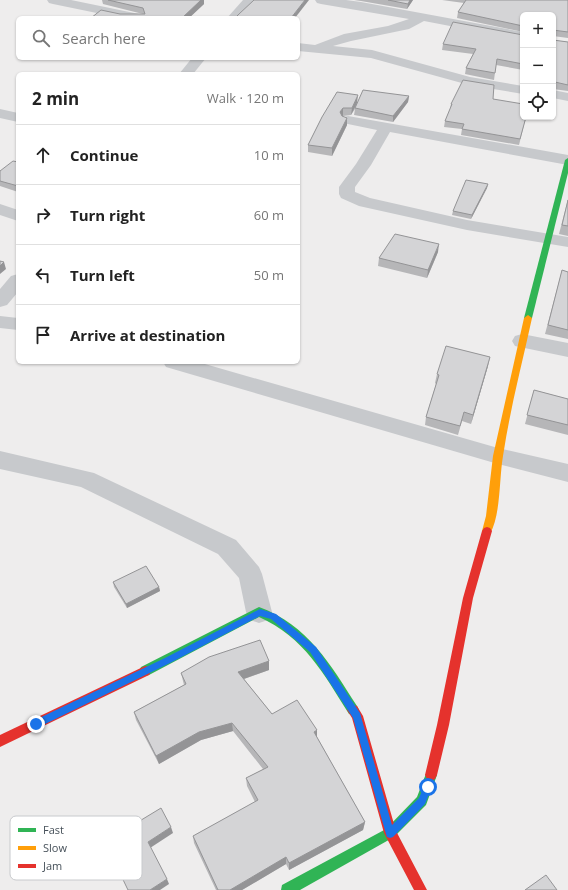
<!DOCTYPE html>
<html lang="en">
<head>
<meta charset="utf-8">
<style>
  :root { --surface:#fff; --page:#f6f6f6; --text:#222; --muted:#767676; --line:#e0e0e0 }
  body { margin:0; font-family:"Open Sans",sans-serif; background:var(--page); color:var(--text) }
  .controls { position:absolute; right:12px; top:12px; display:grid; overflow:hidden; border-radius:6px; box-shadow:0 1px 3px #0004 }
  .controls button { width:36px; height:36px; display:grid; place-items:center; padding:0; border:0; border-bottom:1px solid var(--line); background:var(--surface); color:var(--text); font:20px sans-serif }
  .stop { position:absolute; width:12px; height:12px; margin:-9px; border:3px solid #1a73e8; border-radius:50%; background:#fff }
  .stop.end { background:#1a73e8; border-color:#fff; box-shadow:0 1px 4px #0008 }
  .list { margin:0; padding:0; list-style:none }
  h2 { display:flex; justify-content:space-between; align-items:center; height:52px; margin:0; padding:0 16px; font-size:17px }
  h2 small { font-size:13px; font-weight:400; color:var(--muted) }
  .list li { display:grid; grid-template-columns:26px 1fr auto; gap:12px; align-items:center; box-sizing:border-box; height:60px; padding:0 16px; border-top:1px solid var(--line) }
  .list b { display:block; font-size:15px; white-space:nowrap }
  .list em { font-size:13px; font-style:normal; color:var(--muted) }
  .icon { flex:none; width:22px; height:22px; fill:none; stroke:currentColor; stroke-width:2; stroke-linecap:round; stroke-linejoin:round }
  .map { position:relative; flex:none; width:568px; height:890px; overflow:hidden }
  .search { position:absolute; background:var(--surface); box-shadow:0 1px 3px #0004; left:16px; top:16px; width:284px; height:44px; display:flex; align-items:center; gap:10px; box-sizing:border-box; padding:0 14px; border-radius:6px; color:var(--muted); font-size:15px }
  .panel { position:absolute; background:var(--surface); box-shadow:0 1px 3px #0004; left:16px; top:72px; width:284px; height:292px; border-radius:6px }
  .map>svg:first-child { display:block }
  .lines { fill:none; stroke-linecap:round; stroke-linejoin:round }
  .street { fill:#c7c9cc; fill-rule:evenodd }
  .fast { fill:#30b455; fill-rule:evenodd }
  .slow { fill:#ff9f0a; fill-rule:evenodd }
  .jam { fill:#e5322d; fill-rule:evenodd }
  .wall { fill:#b6b6b8 }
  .shaded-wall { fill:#949496 }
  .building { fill:#d4d4d6; stroke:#949496 }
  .route { fill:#1a73e8 }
  .key { fill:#fff; stroke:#c8cacd; stroke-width:1 }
  .key-label { font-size:11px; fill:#465059 }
</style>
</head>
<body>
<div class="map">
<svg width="568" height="890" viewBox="0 0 568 890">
  <rect width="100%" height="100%" fill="#eeeded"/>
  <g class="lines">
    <!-- street -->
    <g class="street">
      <path d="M47,0h24l68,14 4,1 2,3h-24l-68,-14 -4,-1z"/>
      <path d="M243,0h13l-16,18h-13z"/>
      <path d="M315,0h31l15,2 162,30v8l-99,-19 -15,8 -58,12 -18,5 39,4 98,27 53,9v8l-54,-9 -98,-27 -73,-7v-8l17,2 29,-11 44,-8 21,-7 -88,-15 -4,-1z"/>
      <path d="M192,58h14l-13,16h-14z"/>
      <path d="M553,90l15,3v8l-15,-3z"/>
      <path d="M0,109l18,4v9l-18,-4z"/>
      <path d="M348,116l220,39v10l-178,-33 -19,33 -16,22v5l15,6 97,22 101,17v10l-101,-17 -108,-24 -18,-8 -2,-4v-7l17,-23 21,-34 -34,-7 -2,-3 2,-3z"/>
      <path d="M0,204l18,6v11l-18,-6z"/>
      <path d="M18,274v18l-11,13 -7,2v-18l11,-13z"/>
      <path d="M0,316l18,2v12l-18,-2z"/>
      <path d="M522,334l46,9v14l-53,-11 -3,-5 3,-5z"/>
      <path d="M163,362h35l300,86 70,16v18l-70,-18 -332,-97z"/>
      <path d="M0,451l94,22 142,67 23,27 3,7 10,38 -4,8 -9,3 -9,-3 -4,-8 -7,-34 -21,-24 -137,-67 -81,-18z"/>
    </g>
    <!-- fast -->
    <g class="fast">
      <path d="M568,158v15l-36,145 -4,3 -4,-3 41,-158z"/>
      <path d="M259,607c49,18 71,57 98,99l2,4 -2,4 -4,1 -4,-1c-25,-40 -45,-77 -90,-97l-110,58 -4,1 -4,-1 -2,-4 2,-4z"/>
      <path d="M431,769l4,2 2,4 -11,30 -32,32 -94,53h-19l1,-5 104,-56 31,-32 10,-26z"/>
    </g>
    <!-- slow -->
    <path class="slow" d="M528,315l4,3c-10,46 -22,91 -29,138 -4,23 -2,58 -13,78l-3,1 -3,-1 -2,-3 4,-15 7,-60 31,-138z"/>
    <!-- jam -->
    <g class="jam">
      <path d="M487,527l3,1 2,3 -19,67 -24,127 -12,50 -2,4 -4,2 -4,-2 -2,-4 12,-50 26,-127 19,-67 2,-3z"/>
      <path d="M145,666l4,1 2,4 -2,4 -149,72v-12z"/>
      <path d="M353,705l4,1 6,10 33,115 31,59h-13l-30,-57 -32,-115 -5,-8 2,-4z"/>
    </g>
  </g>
  <!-- wall -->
  <g class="wall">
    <path d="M102,0h102v4l-15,14 -69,-4h23l-40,-10z"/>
    <path d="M354,0h59l-6,9 -46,-8z"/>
    <path d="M442,0h126v38l-15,-2v4l15,2v49l-15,-2v-74h-30v17l-66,-14 1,-6 6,-9z"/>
    <path d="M523,35v35l-27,-5 -2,15 -29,-6 1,-6 7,-14 -31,-4 1,-6z"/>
    <path d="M179,58h11l-1,2z"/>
    <path d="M409,96l-1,6 -15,20 -39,-7 1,-6 -4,6 -8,1h-1l5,9 -15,31 -24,-4v-7l14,-28 35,-15z"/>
    <path d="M493,99l33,18 -7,28 -58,-10 1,-6 -18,-2 1,-6 5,-12 1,-5z"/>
    <path d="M18,162v30l-18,-6v-15z"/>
    <path d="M488,184l-1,4 -16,31 -19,-4 1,-4z"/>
    <path d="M568,199v37l-9,-2z"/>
    <path d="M438,252l-11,26 -49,-12 1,-8z"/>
    <path d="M562,270l6,2v67l-23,-5z"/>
    <path d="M488,366l-17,58 -9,-3 -4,14 -33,-10 1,-8 10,-33 -1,-1 2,-9z"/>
    <path d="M534,390l34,9v36l-43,-11z"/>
    <path d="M113,582l46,5 1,4 -33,17 -13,-21z"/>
    <path d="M269,661v9l-25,9 28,35 45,23 48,85 -2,8 -74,40 -3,-6 -44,26h-26l-22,-47 -1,-7 62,-34 -8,-16 -1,-8 17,-9 -30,-38 -32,9 -42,24 -23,-44 -2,-8 50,-27 -3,-12z"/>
  </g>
  <!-- shaded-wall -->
  <g class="shaded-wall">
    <path d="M201,0h3v4l-15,14h-7z"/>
    <path d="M305,0h4l-14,18h-4z"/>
    <path d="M410,0h3l-6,9 1,-5z"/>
    <path d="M358,95l-1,8 -6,12 1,-7z"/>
    <path d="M409,96l-1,6 -15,20v-6z"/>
    <path d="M343,108v8l-3,3v-7z"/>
    <path d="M347,118v7l-15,31v-8z"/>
    <path d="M488,184l-1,4 -16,31 1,-4z"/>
    <path d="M439,244l-1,8 -11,26 1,-8z"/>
    <path d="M4,262l2,7 -6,5v-8z"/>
    <path d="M490,357l-2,9 -17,58 2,-9z"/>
    <path d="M159,587l1,4 -33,17 -1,-4z"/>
    <path d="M269,661v9l-31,11v-9z"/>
    <path d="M232,723l1,8 -32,9 -42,24 -3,-8 43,-24z"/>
    <path d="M317,730v9l-3,-7z"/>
    <path d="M365,822l-2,8 -74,40v-7z"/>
    <path d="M171,827l2,6 -23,15 -2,-6z"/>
    <path d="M286,857v7l-44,26h-12z"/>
    <path d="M167,879l2,5 -9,6h-10z"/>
  </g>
  <!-- building -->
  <g class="building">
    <path d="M108,0h93l-19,18h-91l10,-8 19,4h25l-2,-6z"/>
    <path d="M254,0h51l-14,18h-56l4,-4z"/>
    <path d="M388,0h22l-2,4z"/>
    <path d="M466,0h102v32l-15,-2v10l15,2v43l-13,-3 -2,2v-69h-30v11l-65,-14z"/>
    <path d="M453,22l70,13v29l-26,-5 -2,14 -29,-5 10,-19 -33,-5z"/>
    <path d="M463,80l31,5 -1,14 30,5v13h3l-6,22 -58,-10 2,-5 -19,-3 7,-17h-1z"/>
    <path d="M363,90l46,6 -16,20 -38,-8z"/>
    <path d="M337,92l21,3 -6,13h-9l-3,4 2,4 5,2 -15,30 -24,-3 14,-28z"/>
    <path d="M13,161l5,1v24l-18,-5v-10z"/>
    <path d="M466,180l22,4 -16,31 -19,-4z"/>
    <path d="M568,200v26l-6,-1z"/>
    <path d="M395,234l44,10 -11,26 -49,-12z"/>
    <path d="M0,261l4,1 -4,4z"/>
    <path d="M562,270l6,2v58l-20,-5z"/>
    <path d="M446,346l44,11 -17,58 -9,-3 -4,14 -34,-9 13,-42 -2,-1z"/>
    <path d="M534,390l34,9v26l-41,-10z"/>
    <path d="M146,566l13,21 -33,17 -13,-22z"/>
    <path d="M260,640l9,21 -31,11 34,42 25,-14 20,30 -3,2 51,90 -76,41 -3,-6 -56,33h-12l-25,-54 65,-36 -12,-22 22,-11 -36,-44 -33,9 -43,24 -22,-44 52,-28 -5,-11 28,-16z"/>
    <path d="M161,808l10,19 -23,15 19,37 -17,11h-22l-23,-48z"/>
    <path d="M546,875l11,15h-32z"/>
  </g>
  <!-- route -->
  <path class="route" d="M260,609l16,5 40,33 44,66 32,112 27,-27 6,-14 3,-2 3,2 1,3 -7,17 -32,33 -3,1 -3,-1 -1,-3 -33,-116 -43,-66 -39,-33 -11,-3 -90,47 -131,64h-6l-1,-3 1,-3 132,-63z"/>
  <!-- legend -->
  <rect x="10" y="816" width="132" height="64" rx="6" class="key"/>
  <rect x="18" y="828" width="18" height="4" fill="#30b455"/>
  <rect x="18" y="846" width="18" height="4" fill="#ff9f0a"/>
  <rect x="18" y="864" width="18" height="4" fill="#e5322d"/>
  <g class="key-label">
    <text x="43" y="834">Fast</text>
    <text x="43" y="852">Slow</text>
    <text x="43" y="870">Jam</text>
  </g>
</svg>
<div class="controls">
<button>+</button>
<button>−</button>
<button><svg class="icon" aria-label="locate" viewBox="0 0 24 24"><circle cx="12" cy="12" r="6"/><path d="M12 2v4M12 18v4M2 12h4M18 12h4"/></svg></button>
</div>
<div class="stop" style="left:428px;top:787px"></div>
<div class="stop end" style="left:36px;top:724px"></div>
<div class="search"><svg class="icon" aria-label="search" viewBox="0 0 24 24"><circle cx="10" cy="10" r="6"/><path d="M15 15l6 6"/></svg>Search here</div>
<section class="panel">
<h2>2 min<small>Walk · 120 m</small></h2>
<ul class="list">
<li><svg class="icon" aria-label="ahead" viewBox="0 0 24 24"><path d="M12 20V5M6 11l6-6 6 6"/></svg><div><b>Continue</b></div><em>10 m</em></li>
<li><svg class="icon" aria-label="right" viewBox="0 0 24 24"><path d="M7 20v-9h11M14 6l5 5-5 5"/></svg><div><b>Turn right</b></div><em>60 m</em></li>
<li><svg class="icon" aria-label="left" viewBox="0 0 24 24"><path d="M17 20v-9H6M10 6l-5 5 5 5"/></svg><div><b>Turn left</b></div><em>50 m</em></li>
<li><svg class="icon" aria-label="arrive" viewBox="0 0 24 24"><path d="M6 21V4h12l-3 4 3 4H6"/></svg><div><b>Arrive at destination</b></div></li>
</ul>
</section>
</div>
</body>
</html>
